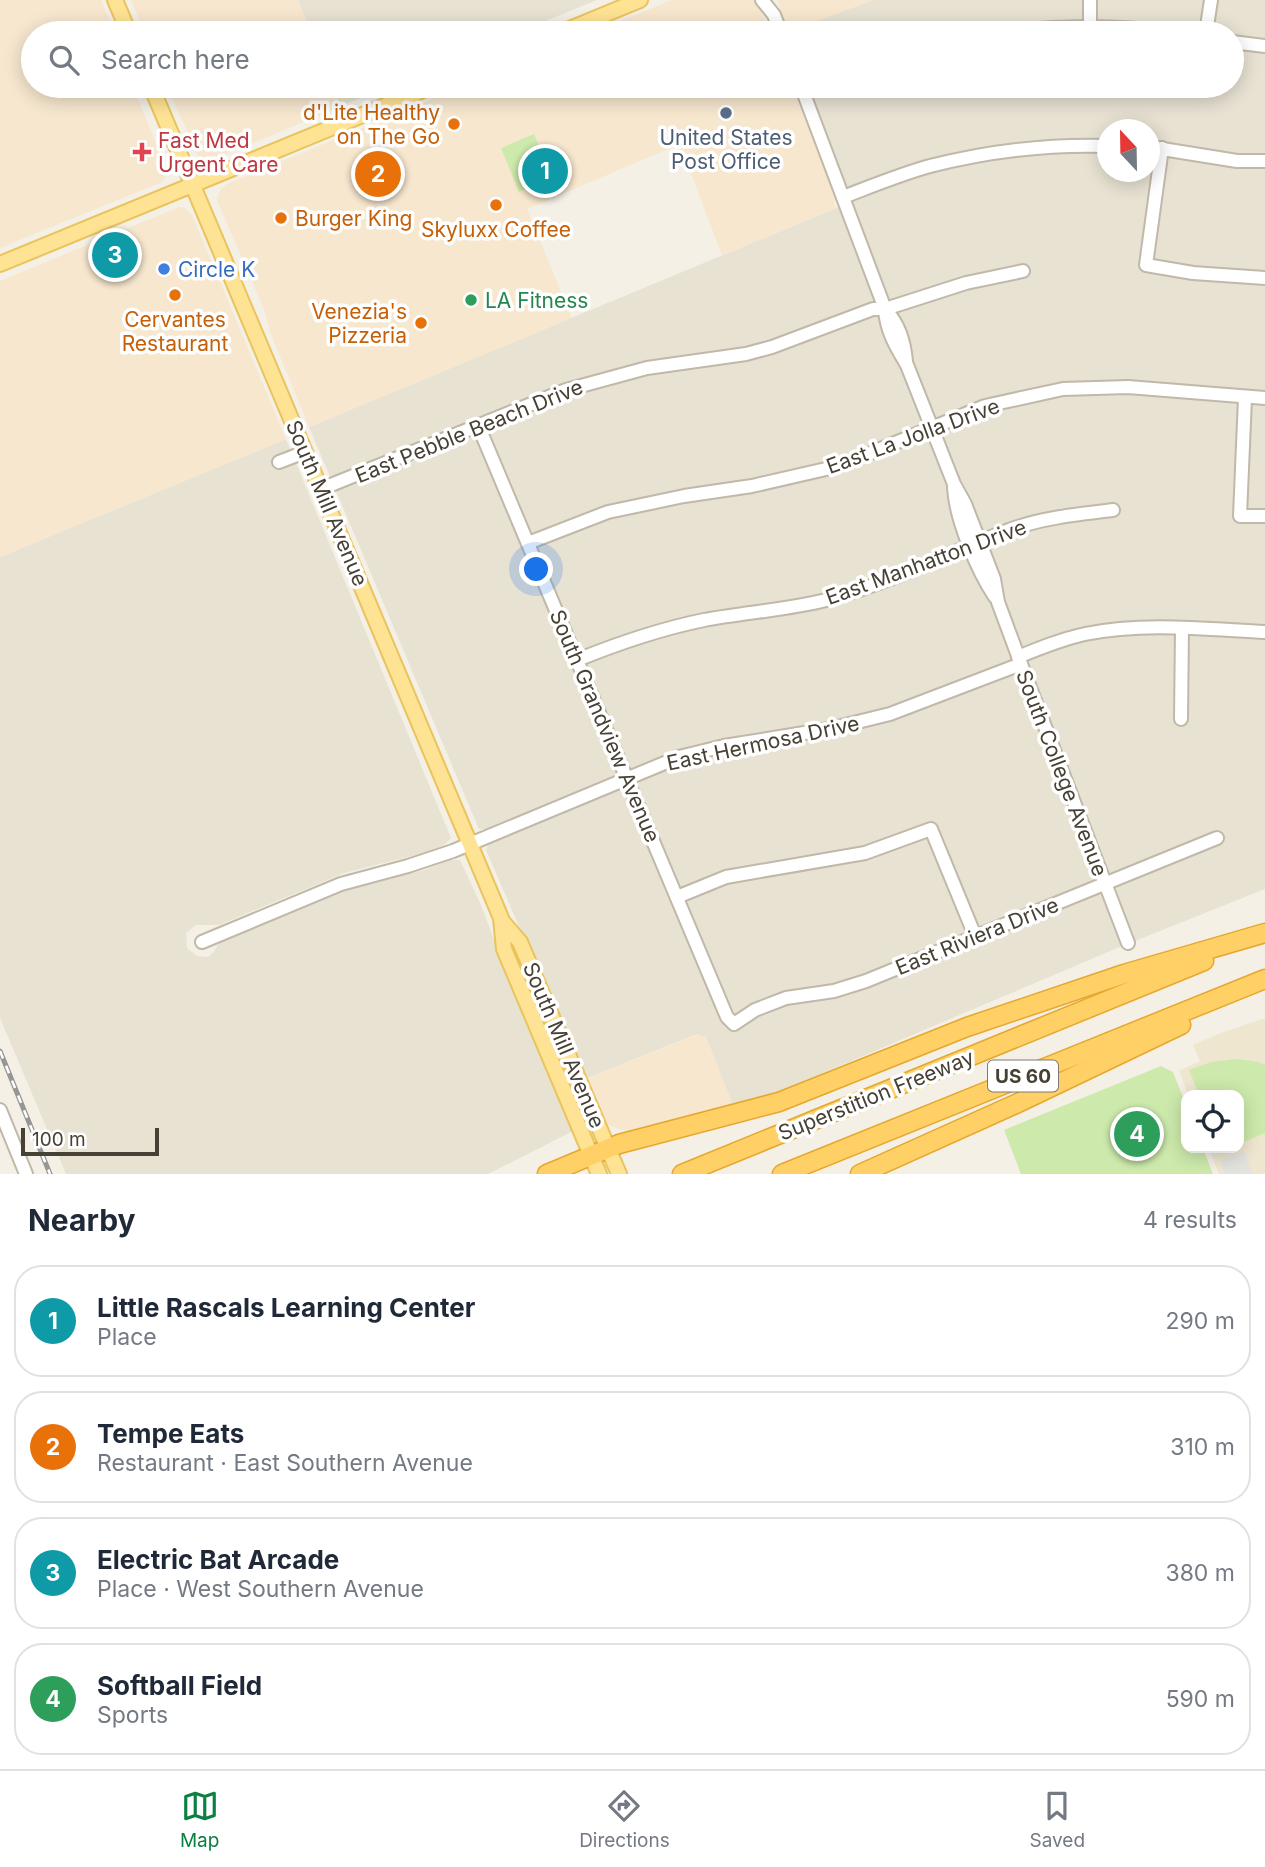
<!DOCTYPE html>
<html lang="en">
<head>
<meta charset="utf-8">
<style>
  :root { --surface:#fff; --page:#f6f6f7; --text:#1f2937; --muted:#747a83; --line:#e0e1e3; --accent:#0b8043 }
  body { margin:0; font-family:Inter,sans-serif; background:var(--page); color:var(--text) }
  .controls { position:absolute; right:21px; bottom:21px; display:grid; overflow:hidden; border-radius:14px; box-shadow:0 4px 18px #0003 }
  .controls button { width:63px; height:63px; display:grid; place-items:center; padding:0; border:0; border-bottom:2px solid var(--line); background:var(--surface); color:var(--text); font:35px sans-serif }
  .compass { position:absolute; left:1097px; top:119px; width:63px; height:63px; border-radius:50%; background:var(--surface); box-shadow:0 4px 18px #0003; rotate:338deg }
  .scale { position:absolute; left:21px; bottom:18px; width:138px; box-sizing:border-box; padding-left:7px; border:4px solid #474035; border-top:0; font-size:19px; line-height:24px; white-space:nowrap; color:#474035; -webkit-text-stroke:5px #fff; paint-order:stroke }
  .you { position:absolute; left:537px; top:570px; width:24px; height:24px; margin:-18px; border:5px solid #fff; border-radius:50%; background:#1a73e8; box-shadow:0 0 0 10px #1a73e833 }
  .badge { display:grid; place-items:center; width:46px; height:46px; border-radius:50%; background:var(--accent); color:#fff; font-size:23px; font-weight:700 }
  .pin { position:absolute; translate:-50% -50%; border:4px solid #fff; box-shadow:0 2px 7px #0006 }
  .list { margin:0; padding:0; list-style:none }
  h2 { display:flex; justify-content:space-between; align-items:center; height:91px; margin:0; padding:0 28px; font-size:30px }
  h2 small { font-size:23px; font-weight:400; color:var(--muted) }
  .list li { display:grid; grid-template-columns:46px 1fr auto; gap:21px; align-items:center; box-sizing:border-box; height:112px; margin:0 14px 14px; padding:0 14px; border:2px solid var(--line); border-radius:28px }
  .list b { display:block; font-size:26px; white-space:nowrap }
  .list p { margin:0; font-size:23px; white-space:nowrap; color:var(--muted) }
  .list em { font-size:23px; font-style:normal; color:var(--muted) }
  .icon { flex:none; width:38px; height:38px; fill:none; stroke:currentColor; stroke-width:2; stroke-linecap:round; stroke-linejoin:round }
  .map { position:relative; flex:none; width:1265px; height:1174px; overflow:hidden }
  .search { position:absolute; background:var(--surface); box-shadow:0 4px 18px #0003; left:21px; right:21px; top:21px; height:77px; display:flex; align-items:center; gap:18px; box-sizing:border-box; padding:0 24px; border-radius:38px; color:var(--muted); font-size:26px }
  .sheet { height:595px; background:var(--surface) }
  nav { display:flex; justify-content:space-around; align-items:center; box-sizing:border-box; height:98px; border-top:2px solid var(--line); background:var(--surface); font-size:19px; color:var(--muted) }
  nav a { display:grid; justify-items:center; gap:4px }
  nav .on { color:var(--accent) }
  .map>svg:first-child { display:block }
  .residential { fill:#e8e2d3; fill-rule:evenodd }
  .commercial { fill:#f7e7cf }
  .education { fill:#eee6cf }
  .green { fill:#cdeaac }
  .parking { fill:#e4e2de }
  .lines { fill:none; stroke-linecap:round; stroke-linejoin:round }
  .minor-casing { stroke:#c0b8a8; stroke-width:16 }
  .major-casing { stroke:#eac35d; stroke-width:18 }
  .highway-casing { stroke:#e6a72e; stroke-width:21 }
  .minor { stroke:#fff; stroke-width:12 }
  .major { stroke:#ffe394; stroke-width:14 }
  .highway { stroke:#ffd066; stroke-width:18 }
  .rail-casing { stroke:#969696; stroke-width:5 }
  .rail { stroke:#fff; stroke-width:2.5; stroke-dasharray:8; stroke-linecap:butt }
  .service-dot { fill:#5c6f8a; stroke:#fff; stroke-width:2.5 }
  .food-dot { fill:#e8710a; stroke:#fff; stroke-width:2.5 }
  .health-dot { fill:#e0444e; stroke:#fff; stroke-width:2.5 }
  .shop-dot { fill:#3f7fe0; stroke:#fff; stroke-width:2.5 }
  .leisure-dot { fill:#2e9e5b; stroke:#fff; stroke-width:2.5 }
  .labels { text-anchor:middle; dominant-baseline:central; stroke-width:7; stroke-linejoin:round; paint-order:stroke }
  .shield { fill:#fff; stroke:#7e7972; stroke-width:2 }
  .shield-label { font-size:19px; font-weight:bold; fill:#474035 }
  .food-label { font-size:21px; fill:#c56008; stroke:#fff; text-anchor:end }
  .service-label { font-size:21px; fill:#4e5e75; stroke:#fff }
  .health-label { font-size:21px; fill:#be3a42; stroke:#fff; text-anchor:start }
  .shop-label { font-size:21px; fill:#366cbe; stroke:#fff; text-anchor:start }
  .leisure-label { font-size:21px; fill:#27864d; stroke:#fff; text-anchor:start }
  .street-label { font-size:21px; fill:#474035; stroke:#fff }
</style>
</head>
<body>
<div class="map">
<svg width="1265" height="1174" viewBox="0 0 1265 1174">
  <rect width="100%" height="100%" fill="#f4f0e6"/>
  <!-- residential -->
  <g class="residential">
    <path d="M298,0h299l-81,33h-205z"/>
    <path d="M873,0h392v889l-150,60 -351,149 -32,5 -26,-66 -12,-2 -109,44 -99,-229 3,-8 84,-36 -4,-10 -81,33h-9l-170,-402 537,-223 -45,-118h431v-53h-448zM1108,130h42v42h-42z"/>
    <path d="M332,86h58l-49,20z"/>
    <path d="M286,439l165,399 -7,7 -17,7 -83,21 -125,52h-23l-10,8 1,15 10,8 11,1 5,-4 6,-10 132,-54 73,-19 26,-10h10l21,45 32,85 60,141 -85,43h-422l-66,-156v-461z"/>
  </g>
  <!-- commercial -->
  <g class="commercial">
    <path d="M0,0h101l14,33h-82v53h100l35,88 -6,8 -162,66z"/>
    <path d="M131,0h167l13,33h-166z"/>
    <path d="M672,0h84l14,33h-179z"/>
    <path d="M777,0h96l-84,31z"/>
    <path d="M167,86h165l9,20 -130,55 -8,1 -4,-4z"/>
    <path d="M464,86h327l45,109 -2,6 2,7 -114,47 -42,-110 -19,7 -134,57 45,109 -263,109 -39,-95 -5,-20 -48,-112 3,-10 7,-6z"/>
    <path d="M179,207l6,1 7,7 94,224 -286,118v-276z"/>
    <path d="M698,1034l8,3 26,66v5l-73,15 -18,7 -15,1 -18,-6 -6,-8 -17,-38z"/>
  </g>
  <!-- education -->
  <path class="education" d="M1265,1018v156h-46l-10,-26h30v-53h-51l-9,-24 21,-10 -7,-16 25,-11z"/>
  <!-- green -->
  <g class="green">
    <path d="M534,134l11,27 -17,8 7,16 -16,7 -18,-44z"/>
    <path d="M1238,1059l20,3 7,3v68l-26,11v-49h-40l-10,-25 22,-8z"/>
    <path d="M1161,1066l12,6 13,33v43h17l10,26h-192l-17,-44z"/>
  </g>
  <!-- parking -->
  <path class="parking" d="M1244,1151l9,23h-28l-5,-14z"/>
  <g class="lines">
    <!-- minor casing -->
    <g class="minor-casing">
      <g id="minor">
        <path d="M762,0l12,15 7,18"/>
        <path d="M1090,26v-26"/>
        <path d="M996,33c61,-8 121,-8 181,0"/>
        <path d="M1206,33l5,-33"/>
        <path d="M1232,42l33,4"/>
        <path d="M801,86l84,223c1,21 11,38 22,56l47,119 11,20 29,75 4,23 23,62 107,279"/>
        <path d="M1150,147l87,14h28"/>
        <path d="M1162,148l-16,117 47,8 72,5"/>
        <path d="M843,197c29,-11 58,-23 87,-31 59,-15 117,-22 178,-20"/>
        <path d="M885,309c14,15 19,32 21,52"/>
        <path d="M1245,398l-5,118h25"/>
        <path d="M478,425l249,592 7,7 21,-14 31,-12 48,-7 32,-10 351,-143"/>
        <path d="M279,462l26,-10"/>
        <path d="M954,488c2,32 23,82 41,109"/>
        <path d="M321,489l245,-99 81,-22 99,-14 26,-7 101,-38h12l81,-26 57,-12"/>
        <path d="M528,543l80,-31 76,-16 68,-10 87,-20 146,-60 78,-17 65,-2 137,11"/>
        <path d="M1018,657c22,-9 44,-18 67,-23 59,-12 120,-5 180,-2"/>
        <path d="M577,660c42,-17 83,-31 127,-40 42,-8 85,-10 126,-21 62,-17 119,-46 179,-69 32,-12 70,-16 104,-20"/>
        <path d="M1181,719l1,-91"/>
        <path d="M677,897l49,-20 139,-24 66,-24 44,107"/>
        <path d="M202,942l139,-58 67,-18 45,-15 226,-94 45,-11 105,-17 61,-15 131,-50"/>
        <path d="M0,1110l26,64"/>
      </g>
    </g>
    <!-- major casing -->
    <g class="major-casing">
      <g id="major">
        <path d="M115,0l14,33"/>
        <path d="M560,33l80,-33"/>
        <path d="M151,86l350,832 3,31 95,225"/>
        <path d="M0,264l433,-178"/>
        <path d="M502,921l18,21 99,232"/>
      </g>
    </g>
    <!-- highway casing -->
    <g class="highway-casing">
      <g id="highway">
        <path d="M547,1174l72,-30 160,-42 188,-75 157,-53 141,-41"/>
        <path d="M682,1174l522,-213"/>
        <path d="M782,1174l483,-195"/>
        <path d="M860,1174l158,-71 163,-78"/>
      </g>
    </g>
    <!-- minor -->
    <use href="#minor" class="minor"/>
    <!-- major -->
    <use href="#major" class="major"/>
    <!-- highway -->
    <use href="#highway" class="highway"/>
    <!-- rail casing -->
    <g class="rail-casing">
      <path id="rail" d="M0,1051l50,123"/>
    </g>
    <!-- rail -->
    <use href="#rail" class="rail"/>
  </g>
  <!-- markers -->
  <circle class="service-dot" cx="726" cy="113" r="7"/>
  <g class="food-dot">
    <circle cx="454" cy="124" r="7"/>
    <circle cx="496" cy="205" r="7"/>
    <circle cx="281" cy="218" r="7"/>
    <circle cx="175" cy="295" r="7"/>
    <circle cx="421" cy="323" r="7"/>
  </g>
  <path class="health-dot" d="M138.5 141.5h7v7h7v7h-7v7h-7v-7h-7v-7h7z"/>
  <circle class="shop-dot" cx="164" cy="269" r="7"/>
  <circle class="leisure-dot" cx="471" cy="300" r="7"/>
  <g class="labels">
    <!-- shield labels -->
    <rect class="shield" x="988" y="1060.5" width="70" height="31" rx="5"/>
    <g class="shield-label">
      <text x="1023" y="1076">US 60</text>
    </g>
    <!-- food labels -->
    <g class="food-label">
      <text x="440" y="112">d'Lite Healthy<tspan x="440" dy="24">on The Go</tspan></text>
      <text x="295" y="218" text-anchor="start">Burger King</text>
      <text x="496" y="229" text-anchor="middle">Skyluxx Coffee</text>
      <text x="407" y="311">Venezia's<tspan x="407" dy="24">Pizzeria</tspan></text>
      <text x="175" y="319" text-anchor="middle">Cervantes<tspan x="175" dy="24">Restaurant</tspan></text>
    </g>
    <!-- service labels -->
    <g class="service-label">
      <text x="726" y="137">United States<tspan x="726" dy="24">Post Office</tspan></text>
    </g>
    <!-- health labels -->
    <g class="health-label">
      <text x="158" y="140">Fast Med<tspan x="158" dy="24">Urgent Care</tspan></text>
    </g>
    <!-- shop labels -->
    <g class="shop-label">
      <text x="178" y="269">Circle K</text>
    </g>
    <!-- leisure labels -->
    <g class="leisure-label">
      <text x="485" y="300">LA Fitness</text>
    </g>
    <!-- street labels -->
    <g class="street-label">
      <text transform="translate(469 431) rotate(-22)">East Pebble Beach Drive</text>
      <text transform="translate(913 436) rotate(-20)">East La Jolla Drive</text>
      <text transform="translate(327 503) rotate(67)">South Mill Avenue</text>
      <text transform="translate(926 562) rotate(-20)">East Manhatton Drive</text>
      <text transform="translate(605 726) rotate(67)">South Grandview Avenue</text>
      <text transform="translate(763 743) rotate(-12)">East Hermosa Drive</text>
      <text transform="translate(1062 773) rotate(69)">South College Avenue</text>
      <text transform="translate(977 936) rotate(-22)">East Riviera Drive</text>
      <text transform="translate(564 1045) rotate(67)">South Mill Avenue</text>
      <text transform="translate(876 1095) rotate(-22)">Superstition Freeway</text>
    </g>
  </g>
</svg>
<div class="controls">
<button><svg class="icon" aria-label="locate" viewBox="0 0 24 24"><circle cx="12" cy="12" r="6"/><path d="M12 2v4M12 18v4M2 12h4M18 12h4"/></svg></button>
</div>
<svg class="compass" viewBox="-18 -18 36 36"><path d="M0-13l5 13h-10z" fill="#e53935"/><path d="M0 13l5-13h-10z" fill="#747a83"/></svg>
<div class="scale">100 m</div>
<div class="you"></div>
<div class="pin badge" style="left:545px;top:171px;background:#0f9aa8">1</div>
<div class="pin badge" style="left:378px;top:174px;background:#e8710a">2</div>
<div class="pin badge" style="left:115px;top:255px;background:#0f9aa8">3</div>
<div class="pin badge" style="left:1137px;top:1134px;background:#2e9e5b">4</div>
<div class="search"><svg class="icon" aria-label="search" viewBox="0 0 24 24"><circle cx="10" cy="10" r="6"/><path d="M15 15l6 6"/></svg>Search here</div>
</div>
<section class="sheet">
<h2>Nearby<small>4 results</small></h2>
<ul class="list">
<li><span class="badge" style="background:#0f9aa8">1</span><div><b>Little Rascals Learning Center</b><p>Place</p></div><em>290 m</em></li>
<li><span class="badge" style="background:#e8710a">2</span><div><b>Tempe Eats</b><p>Restaurant · East Southern Avenue</p></div><em>310 m</em></li>
<li><span class="badge" style="background:#0f9aa8">3</span><div><b>Electric Bat Arcade</b><p>Place · West Southern Avenue</p></div><em>380 m</em></li>
<li><span class="badge" style="background:#2e9e5b">4</span><div><b>Softball Field</b><p>Sports</p></div><em>590 m</em></li>
</ul>
</section>
<nav>
<a class="on"><svg class="icon" aria-label="map" viewBox="0 0 24 24"><path d="M3 6l6-2 6 2 6-2v14l-6 2-6-2-6 2zM9 4v14M15 6v14"/></svg>Map</a>
<a><svg class="icon" aria-label="directions" viewBox="0 0 24 24"><path d="M12 3l9 9-9 9-9-9zM9 14v-3h6M13 9l2 2-2 2"/></svg>Directions</a>
<a><svg class="icon" aria-label="saved" viewBox="0 0 24 24"><path d="M7 4h10v16l-5-4-5 4z"/></svg>Saved</a>
</nav>
</body>
</html>
